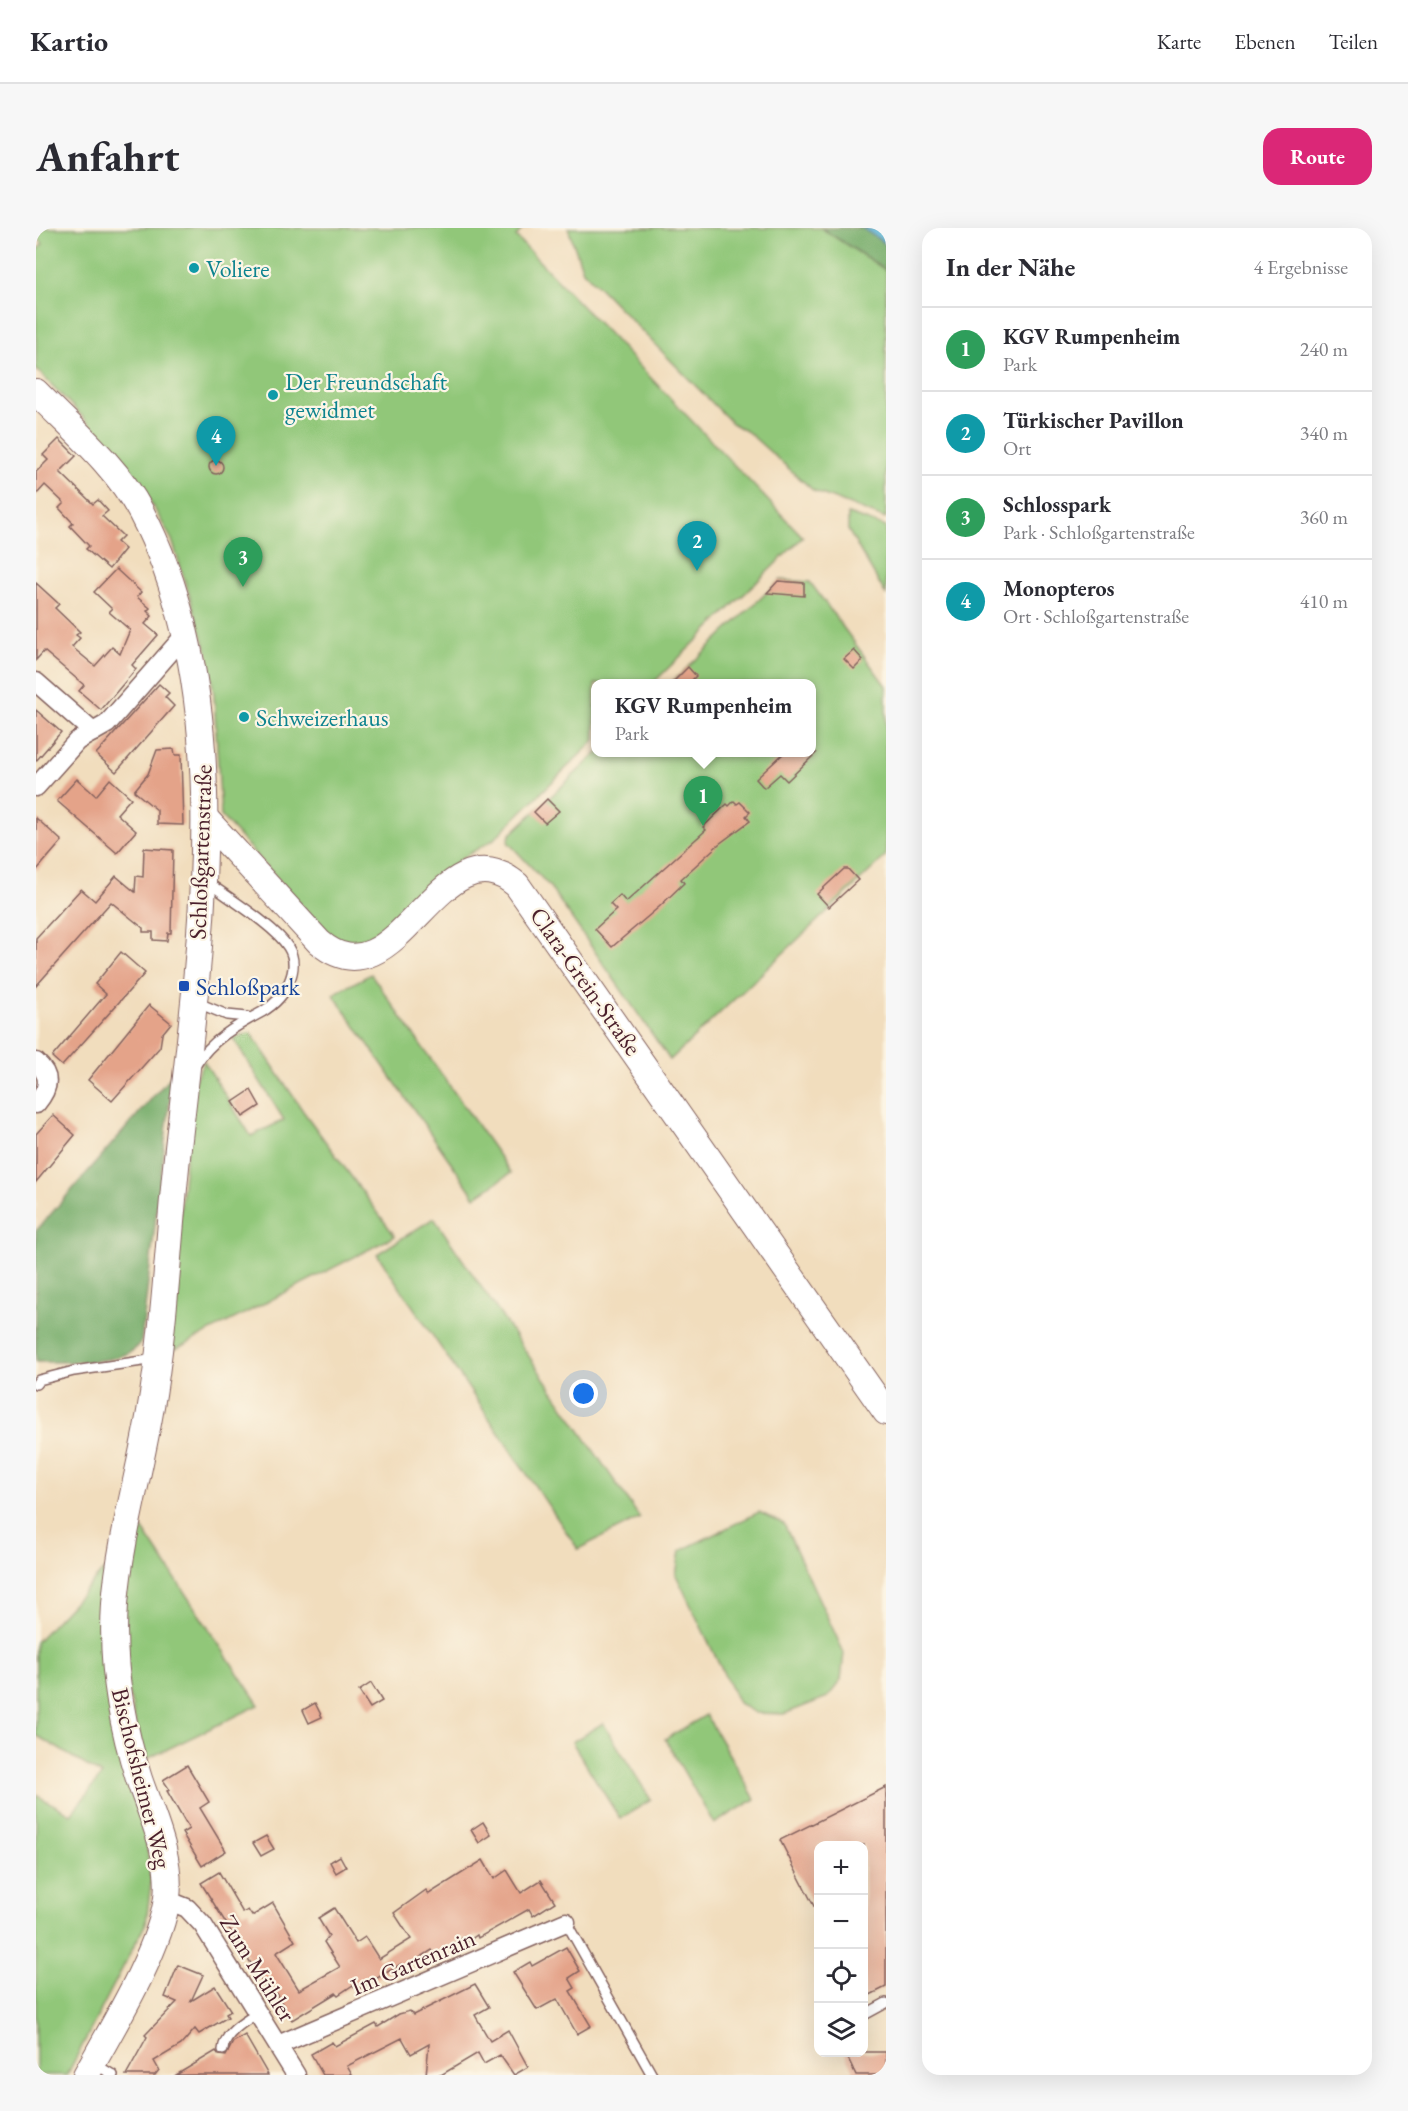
<!DOCTYPE html>
<html lang="de">
<head>
<meta charset="utf-8">
<style>
  :root { --surface:#fff; --page:#f7f7f7; --text:#2b2b33; --muted:#7c7c81; --line:#e1e1e2; --accent:#db2777 }
  body { margin:0; font-family:"EB Garamond",serif; background:var(--page); color:var(--text) }
  .controls { position:absolute; right:18px; bottom:18px; display:grid; overflow:hidden; border-radius:12px; box-shadow:0 6px 24px #0002 }
  .controls button { width:54px; height:54px; display:grid; place-items:center; padding:0; border:0; border-bottom:2px solid var(--line); background:var(--surface); color:var(--text); font:30px sans-serif }
  .you { position:absolute; left:548px; top:1166px; width:21px; height:21px; margin:-15px; border:4px solid #fff; border-radius:50%; background:#1a73e8; box-shadow:0 0 0 9px #1a73e833 }
  .badge { display:grid; place-items:center; width:39px; height:39px; border-radius:50%; background:var(--accent); color:#fff; font-size:20px; font-weight:700 }
  .pin { position:absolute; translate:-50% -50px; filter:drop-shadow(0 2px 3px #0008) }
  .pin::after { content:''; position:absolute; top:32px; width:21px; height:18px; background:inherit; clip-path:polygon(0 0,100% 0,50% 100%) }
  .popup { position:absolute; left:555px; top:451px; width:225px; height:78px; box-sizing:border-box; display:grid; place-content:center; border-radius:12px; background:var(--surface); filter:drop-shadow(0 2px 4px #0005); font-size:20px; white-space:nowrap; color:var(--muted) }
  .popup b { font-size:22px; color:var(--text) }
  .popup::after { content:''; position:absolute; left:50%; top:100%; margin-left:-12px; border:12px solid transparent; border-top-color:var(--surface) }
  .list { margin:0; padding:0; list-style:none }
  h2 { display:flex; justify-content:space-between; align-items:center; height:78px; margin:0; padding:0 24px; font-size:26px }
  h2 small { font-size:20px; font-weight:400; color:var(--muted) }
  .list li { display:grid; grid-template-columns:39px 1fr auto; gap:18px; align-items:center; box-sizing:border-box; height:84px; padding:0 24px; border-top:2px solid var(--line) }
  .list b { display:block; font-size:22px; white-space:nowrap }
  .list p { margin:0; font-size:20px; white-space:nowrap; color:var(--muted) }
  .list em { font-size:20px; font-style:normal; color:var(--muted) }
  .icon { flex:none; width:33px; height:33px; fill:none; stroke:currentColor; stroke-width:2; stroke-linecap:round; stroke-linejoin:round }
  .map { position:relative; flex:none; width:850px; height:1847px; overflow:hidden; border-radius:18px }
  header { display:flex; align-items:center; gap:36px; box-sizing:border-box; height:84px; padding:0 30px; background:var(--surface); border-bottom:2px solid var(--line) }
  header strong { font-size:28px }
  nav { display:flex; gap:33px; margin-inline-start:auto; font-size:21px }
  .intro { display:flex; align-items:center; justify-content:space-between; box-sizing:border-box; height:144px; padding:0 36px }
  h1 { margin:0; font-size:42px }
  .button { padding:15px 27px; border-radius:18px; background:var(--accent); color:#fff; font-size:21px; font-weight:700 }
  main { display:flex; gap:36px; padding:0 36px }
  aside { flex:1; background:var(--surface); border-radius:18px; box-shadow:0 6px 24px #0002 }
  .map>svg:first-child { display:block }
  .green { fill:#91c779; stroke:#6e7352; stroke-width:1.5 }
  .forest { fill:#74ac69; stroke:#5f664a; stroke-width:1.5 }
  .water { fill:#58b3d6; stroke:#516980; stroke-width:1.5 }
  .building { fill:#e4a389 }
  .lines { fill:none; stroke-linecap:round; stroke-linejoin:round }
  .lane-casing { stroke:#84625e; stroke-width:12 }
  .street-casing { stroke:#84625e; stroke-width:21 }
  .secondary-casing { stroke:#84625e; stroke-width:28 }
  .lane { stroke:#fff; stroke-width:9 }
  .street { stroke:#fff; stroke-width:18 }
  .secondary { stroke:#fff; stroke-width:26 }
  .culture-dot { fill:#0f9aa8; stroke:#fcf5e5; stroke-width:2 }
  .transit-dot { fill:#1a4fb4; stroke:#fcf5e5; stroke-width:2 }
  .labels { text-anchor:middle; dominant-baseline:central; stroke-width:4.5; stroke-linejoin:round; paint-order:stroke }
  .culture-label { font-size:24px; fill:#0d838f; stroke:#fcf5e5; text-anchor:start }
  .street-label { font-size:24px; fill:#4a1f2b; stroke:#fcf5e5 }
  .transit-label { font-size:24px; fill:#164399; stroke:#fcf5e5; text-anchor:start }
</style>
</head>
<body>
<header>
<strong>Kartio</strong>
<nav><a>Karte</a><a>Ebenen</a><a>Teilen</a></nav>
</header>
<div class="intro"><h1>Anfahrt</h1><a class="button">Route</a></div>
<main>
<div class="map">
<svg width="850" height="1847" viewBox="0 0 850 1847">
  <rect width="100%" height="100%" fill="#fcf5e5"/>
  <filter id="ink" filterUnits="userSpaceOnUse"><feTurbulence type="fractalNoise" baseFrequency=".0167" numOctaves="2"/><feDisplacementMap in="SourceGraphic" scale="12" xChannelSelector="R" yChannelSelector="G"/><feConvolveMatrix kernelMatrix="1 2 1 2 8 2 1 2 1" color-interpolation-filters="sRGB"/></filter>
  <filter id="wash" filterUnits="userSpaceOnUse"><feTurbulence type="fractalNoise" baseFrequency=".008" numOctaves="4" result="noise"/><feDisplacementMap in="SourceGraphic" scale="24" xChannelSelector="R" yChannelSelector="G"/><feGaussianBlur stdDeviation="1.35" result="paint"/><feColorMatrix in="noise" values="0 0 0 0 0 0 0 0 0 0 0 0 0 0 0 0 0 1.4 0 .05"/><feComposite in="paint" operator="in"/></filter>
  <g filter="url(#wash)">
    <rect width="100%" height="100%" fill="#f1ddbd"/>
    <!-- green -->
    <g class="green">
      <path d="M9,0h478l-7,9 287,300 -150,146 -58,1v56l-102,100 -31,18 -88,81 -17,7 -22,-3 -114,-127 -7,-121 -6,-41 -36,-114 -36,-64 -17,-22 -83,-85v-118l7,-7 -6,-7z"/>
      <path d="M532,0h253l65,42v249l-72,-28 -66,-59 -16,-9 -149,-152z"/>
      <path d="M812,286l38,13v68l-38,-65z"/>
      <path d="M744,352l30,2 76,104v170l-216,204 -120,-173 -42,-45 2,-7 87,-82 214,-1v-68l-140,-1z"/>
      <path d="M335,746l140,199 -36,24 -142,-203z"/>
      <path d="M215,805l52,78 92,125 -229,118 27,-271 11,-22 47,75 33,-16 -51,-82z"/>
      <path d="M398,990l206,300 -62,31 -201,-295z"/>
      <path d="M723,1284l25,12 60,129 -3,27 -13,17 -44,17 -29,-1 -17,-10 -62,-128 4,-24z"/>
      <path d="M106,1300l117,177 -114,55c-16,-56 -27,-115 -19,-174 2,-19 10,-39 16,-58z"/>
      <path d="M68,1342l3,10 -6,63 16,104 29,90 5,46 -5,40 -79,152h-31v-280l35,19 31,-39 -66,-40v-93z"/>
      <path d="M670,1487l49,84 -41,25 -49,-85z"/>
      <path d="M567,1495l48,77 -31,19 -48,-77z"/>
    </g>
    <!-- forest -->
    <g class="forest">
      <path d="M785,0h41l24,16v26z"/>
      <path d="M137,846l-32,268c-15,25 -77,19 -105,20v-131z"/>
    </g>
    <!-- water -->
    <path class="water" d="M826,0h24v16z"/>
    <g id="blocks">
      <!-- building -->
      <g class="building">
        <path d="M23,211l17,17 -16,16 33,32 5,-4 10,11 -6,5 21,20 -6,6 8,7 -16,20 -23,-20 3,-3 -19,-20 3,-3 -14,-15 5,-5 -19,-18 -9,10v-23l12,-12 -5,-5z"/>
        <circle cx="180" cy="239" r="7"/>
        <path d="M80,341l25,23 -4,5 13,11 -3,3 5,5 -7,8 13,11 -26,30 4,4 -35,41 -22,-19 5,-6 -40,-34 -8,9v-77l23,21 -4,4 25,24 -4,3 4,3 -8,9 23,19 17,-19 8,7 10,-24 -21,-18 3,-3 -18,-17z"/>
        <path d="M742,353l26,2v13l-37,-3z"/>
        <path d="M818,422l9,10 -9,9 -10,-10z"/>
        <path d="M652,439l8,9 -8,8h-17z"/>
        <path d="M123,456l10,9 -4,4 9,9 -58,66 -20,-18z"/>
        <path d="M0,482l25,22 -25,29z"/>
        <path d="M138,521l1,6h6l2,70 -26,-1v-14l-23,-19 14,-17 9,-24z"/>
        <path d="M748,525h32l-29,28 -7,-7 -16,14 -8,-9z"/>
        <path d="M41,551l19,17 14,-17 21,19 -14,16 19,17 -19,22 -60,-52z"/>
        <path d="M511,571l12,12 -14,12 -11,-11z"/>
        <path d="M698,573l3,3 3,-2 10,10 -4,4 4,5 -31,23 -38,35 3,4 -25,24 -47,40 -17,-18 21,-19 -6,-6 10,-9 6,7 80,-72 -3,-3 24,-23 2,2z"/>
        <path d="M0,590l26,23 -26,30z"/>
        <path d="M108,620l29,2 -2,83h-3l-1,8 -14,-1v-8h-10v-4l-32,-26 -75,84v-48l45,-49 14,12 21,-25 19,16 1,-16 7,1z"/>
        <path d="M808,641h4l10,11 -29,27 -12,-13z"/>
        <path d="M85,724l24,21 -83,93 -10,-9 54,-63 -11,-10z"/>
        <path d="M113,777l22,18 -9,11 -2,13 -48,54 -24,-21z"/>
        <path d="M215,862l9,16 -17,11 -10,-15z"/>
        <path d="M17,887l22,20 -39,47v-48z"/>
        <path d="M335,1455l11,18 -12,7 -11,-17z"/>
        <path d="M279,1475l7,14 -13,6 -6,-13z"/>
        <path d="M151,1537l22,37 -9,6 26,43 -24,15 -20,-33 7,-4 -22,-38 3,-1 -7,-10z"/>
        <path d="M850,1559v200l-22,11v-153h-45v71l-39,-76z"/>
        <path d="M447,1594l8,13 -12,8 -8,-13z"/>
        <path d="M230,1608l8,13 -13,7 -8,-13z"/>
        <path d="M304,1628l6,11 -10,6 -6,-11z"/>
        <path d="M447,1632l11,19 13,-9 14,23 20,-13 14,22 -22,14 -4,-7 -51,29 -1,-3 -10,7 -3,-5 -29,18 -3,-5 -28,18 -3,-4 -44,26 -4,-5 -15,10 -2,-2 -44,27 -17,-28 -5,2 -69,-111 18,-11 24,41 5,-3 4,6 21,-13 22,38 -19,12 23,37 41,-23 -16,-25 5,-6 -11,-18 16,-10 22,35 9,-6 14,22 32,-20 -17,-26 32,-23 3,4z"/>
        <path d="M530,1719l14,24 -11,7 6,10 -5,3 21,35 -14,8 -20,-35 -20,11 -24,-38 17,-10 2,4z"/>
        <path d="M142,1737l25,10 -12,26 24,-15 16,25 -5,3 2,3 -29,17 -4,-5 -14,16 -27,16 5,9 -4,5h-29l21,-38 -2,-2 32,-33 -12,-5z"/>
        <path d="M439,1756l14,23 -14,8 15,26 18,-11 20,37 -14,8 -14,-20 -16,9 -6,-11 -37,22h-15l3,-31 -18,10 -9,-16 -55,28 5,9h-29l-12,-21 21,-12 3,4 41,-22 2,3 21,-13 11,-3 3,4z"/>
        <path d="M209,1807l23,40h-92l40,-24 3,4 7,1 7,-14z"/>
        <path d="M809,1824h41v23h-30z"/>
      </g>
    </g>
  </g>
  <g filter="url(#ink)">
    <use href="#blocks" fill-opacity="0" stroke="#84625e" stroke-width="1.5"/>
    <g class="lines">
      <!-- lane casing -->
      <g class="lane-casing">
        <g id="lane">
          <path d="M162,775l29,12 20,2"/>
          <path d="M159,838c16,-26 41,-40 67,-54 12,-7 22,-17 27,-30 5,-11 6,-24 -1,-35 -13,-21 -61,-50 -82,-66"/>
          <path d="M0,1156l3,-4 35,-9 82,-12"/>
          <path d="M530,1694l86,153"/>
          <path d="M828,1787l22,-12"/>
          <path d="M187,1822c1,-17 22,-29 35,-37"/>
          <path d="M59,1836l18,11"/>
        </g>
      </g>
      <!-- street casing -->
      <g class="street-casing">
        <g id="street">
          <path d="M0,454l57,50"/>
          <path d="M0,559l41,-46 30,-17 77,-88"/>
          <path d="M0,834c16,14 13,27 0,42"/>
          <path d="M131,1672l20,8 16,17 93,150"/>
          <path d="M242,1817l288,-123"/>
        </g>
      </g>
      <!-- secondary casing -->
      <g class="secondary-casing">
        <g id="secondary">
          <path d="M0,164c36,37 80,73 105,120 99,189 58,441 36,645 -9,85 -12,171 -27,255 -11,64 -30,127 -35,192 -4,58 6,119 24,175 13,38 33,78 28,119 -6,50 -56,132 -81,177"/>
          <path d="M169,590l114,124c79,68 120,-123 198,-57l369,527"/>
        </g>
      </g>
      <!-- lane -->
      <use href="#lane" class="lane"/>
      <!-- street -->
      <use href="#street" class="street"/>
      <!-- secondary -->
      <use href="#secondary" class="secondary"/>
    </g>
  </g>
  <!-- markers -->
  <g class="culture-dot">
    <circle cx="158" cy="40" r="6"/>
    <circle cx="237" cy="167" r="6"/>
    <circle cx="208" cy="489" r="6"/>
  </g>
  <rect class="transit-dot" x="142" y="752" width="12" height="12" rx="3"/>
  <g class="labels">
    <!-- culture labels -->
    <g class="culture-label">
      <text x="170" y="40">Voliere</text>
      <text x="249" y="153">Der Freundschaft<tspan x="249" dy="28">gewidmet</tspan></text>
      <text x="220" y="489">Schweizerhaus</text>
    </g>
    <!-- street labels -->
    <g class="street-label">
      <text transform="translate(164 624) rotate(-88)">Schloßgartenstraße</text>
      <text transform="translate(550 753) rotate(55)">Clara-Grein-Straße</text>
      <text transform="translate(106 1550) rotate(76)">Bischofsheimer Weg</text>
      <text transform="translate(377 1734) rotate(-23)">Im Gartenrain</text>
      <text transform="translate(222 1740) rotate(58)">Zum Mühler</text>
    </g>
    <!-- transit labels -->
    <g class="transit-label">
      <text x="160" y="758">Schloßpark</text>
    </g>
  </g>
</svg>
<div class="controls">
<button>+</button>
<button>−</button>
<button><svg class="icon" aria-label="locate" viewBox="0 0 24 24"><circle cx="12" cy="12" r="6"/><path d="M12 2v4M12 18v4M2 12h4M18 12h4"/></svg></button>
<button><svg class="icon" aria-label="layers" viewBox="0 0 24 24"><path d="M12 4l9 5-9 5-9-5zM3 14l9 5 9-5"/></svg></button>
</div>
<div class="you"></div>
<div class="pin badge" style="left:667px;top:598px;background:#2e9e5b">1</div>
<div class="popup"><b>KGV Rumpenheim</b>Park</div>
<div class="pin badge" style="left:661px;top:343px;background:#0f9aa8">2</div>
<div class="pin badge" style="left:207px;top:359px;background:#2e9e5b">3</div>
<div class="pin badge" style="left:180px;top:238px;background:#0f9aa8">4</div>
</div>
<aside>
<h2>In der Nähe<small>4 Ergebnisse</small></h2>
<ul class="list">
<li><span class="badge" style="background:#2e9e5b">1</span><div><b>KGV Rumpenheim</b><p>Park</p></div><em>240 m</em></li>
<li><span class="badge" style="background:#0f9aa8">2</span><div><b>Türkischer Pavillon</b><p>Ort</p></div><em>340 m</em></li>
<li><span class="badge" style="background:#2e9e5b">3</span><div><b>Schlosspark</b><p>Park · Schloßgartenstraße</p></div><em>360 m</em></li>
<li><span class="badge" style="background:#0f9aa8">4</span><div><b>Monopteros</b><p>Ort · Schloßgartenstraße</p></div><em>410 m</em></li>
</ul>
</aside>
</main>
</body>
</html>
